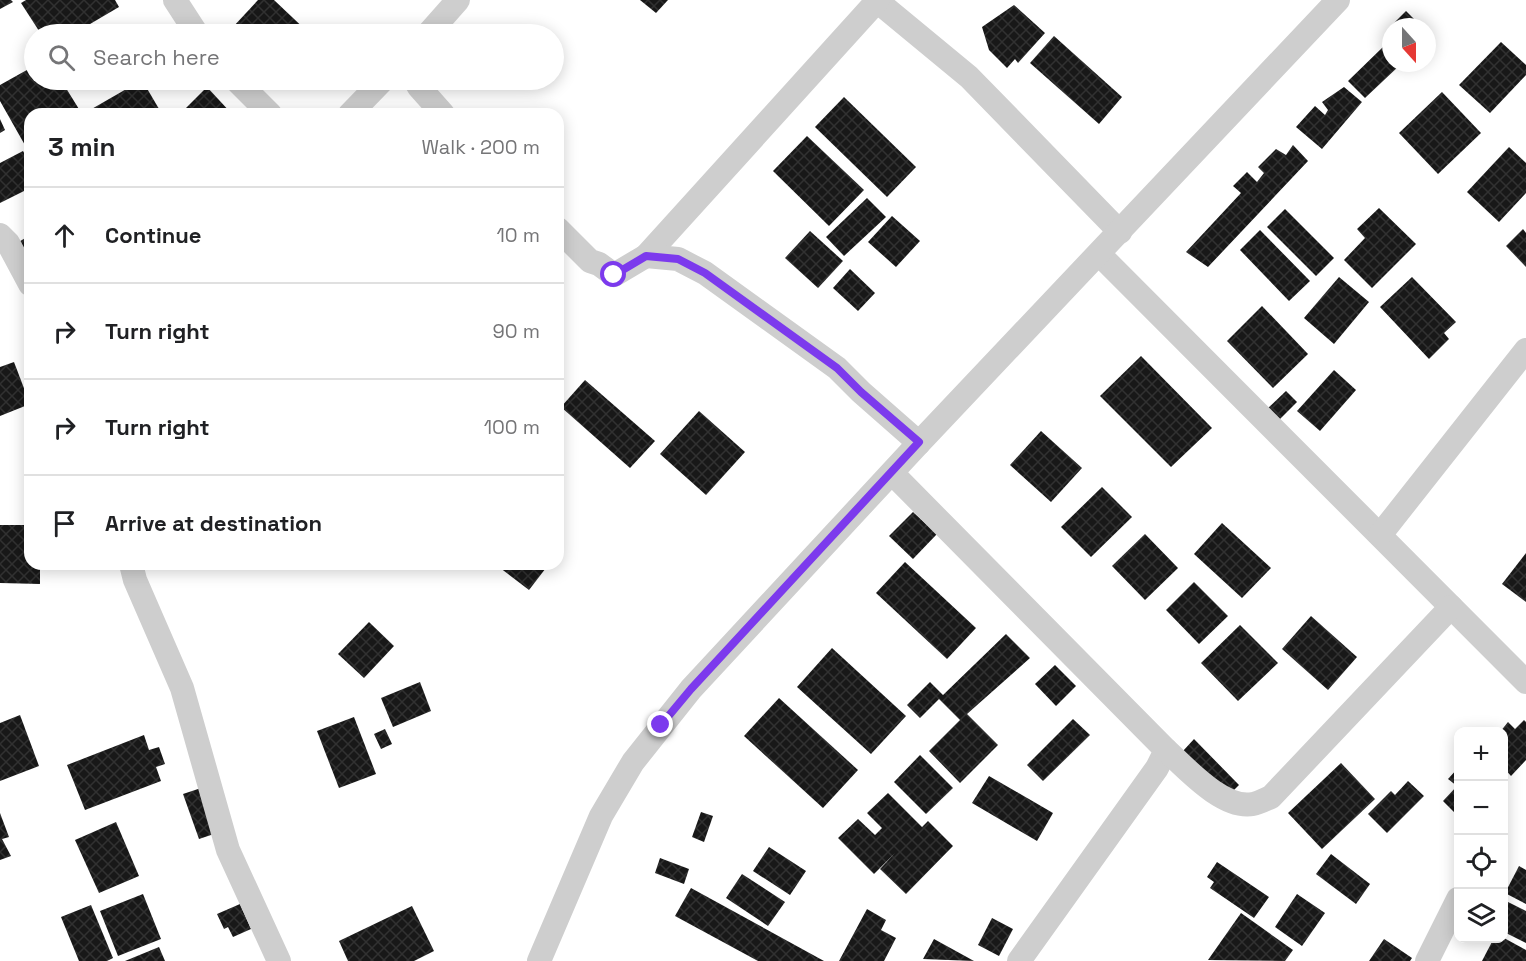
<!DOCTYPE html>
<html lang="en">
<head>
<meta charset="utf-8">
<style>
  :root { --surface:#fff; --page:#f2f2f2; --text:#202124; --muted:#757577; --line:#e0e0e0 }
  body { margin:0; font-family:"Space Grotesk",sans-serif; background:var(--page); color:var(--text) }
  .controls { position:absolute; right:18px; bottom:18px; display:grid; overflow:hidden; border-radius:12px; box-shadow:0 3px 15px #0003 }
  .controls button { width:54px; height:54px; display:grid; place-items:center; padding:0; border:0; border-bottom:2px solid var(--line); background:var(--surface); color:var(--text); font:30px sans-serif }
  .compass { position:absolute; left:1382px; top:18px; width:54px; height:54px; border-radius:50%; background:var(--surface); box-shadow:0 3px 15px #0003; rotate:159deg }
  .stop { position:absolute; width:18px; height:18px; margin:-14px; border:4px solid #7c3aed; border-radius:50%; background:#fff }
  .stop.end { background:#7c3aed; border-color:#fff; box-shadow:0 2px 6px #0008 }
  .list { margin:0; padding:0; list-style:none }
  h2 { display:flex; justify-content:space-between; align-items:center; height:78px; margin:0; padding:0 24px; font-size:26px }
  h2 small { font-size:20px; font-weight:400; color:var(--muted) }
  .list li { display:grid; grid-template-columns:39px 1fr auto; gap:18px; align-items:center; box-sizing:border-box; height:96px; padding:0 24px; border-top:2px solid var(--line) }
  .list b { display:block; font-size:22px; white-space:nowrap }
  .list em { font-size:20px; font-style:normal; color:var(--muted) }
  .icon { flex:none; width:33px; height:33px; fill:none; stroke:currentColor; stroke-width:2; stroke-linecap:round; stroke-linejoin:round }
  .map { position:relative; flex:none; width:1526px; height:961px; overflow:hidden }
  .search { position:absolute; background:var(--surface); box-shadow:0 3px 15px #0003; left:24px; top:24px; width:540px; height:66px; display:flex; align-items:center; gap:15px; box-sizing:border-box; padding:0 21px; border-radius:33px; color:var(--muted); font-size:22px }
  .panel { position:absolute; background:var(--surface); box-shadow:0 3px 15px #0003; left:24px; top:108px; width:540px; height:462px; border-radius:18px }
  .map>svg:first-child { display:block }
  .building { fill:url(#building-cross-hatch) }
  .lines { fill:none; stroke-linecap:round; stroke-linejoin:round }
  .minor { stroke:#cecece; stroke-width:24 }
  .route { stroke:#7c3aed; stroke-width:8 }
</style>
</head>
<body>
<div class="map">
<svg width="1526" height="961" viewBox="0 0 1526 961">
  <defs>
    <pattern id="building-cross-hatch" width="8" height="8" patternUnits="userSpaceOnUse" patternTransform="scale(1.5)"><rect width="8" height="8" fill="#181818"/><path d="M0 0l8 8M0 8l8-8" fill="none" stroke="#313131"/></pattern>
  </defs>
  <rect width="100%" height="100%" fill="#fff"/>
  <!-- building -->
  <g class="building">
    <path d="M0,0h11l2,2 -13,7z"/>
    <path d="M26,0h89l4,7 -46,27h-32l-20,-31z"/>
    <path d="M258,0h16l36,34h-69l-8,-7z"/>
    <path d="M640,0h28l-12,13z"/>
    <path d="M1014,5l31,28 -27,30 -3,-4 -8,9 -18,-18 -7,-23z"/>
    <path d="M1406,11l9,9 -8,7h-17z"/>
    <path d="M1054,36l68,61 -23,27 -69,-61z"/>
    <path d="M1501,42l25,23v10l-36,38 -31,-28z"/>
    <path d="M1383,47l8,9v7l9,2 -35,33 -17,-17z"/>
    <path d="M34,66v14h27l21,34h-52v31l-4,2 -26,-46v-16z"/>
    <path d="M142,80l20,34h-79z"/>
    <path d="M289,80h21l-10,10z"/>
    <path d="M207,87l25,27h-43l-4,-5z"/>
    <path d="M1344,87l18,15 -40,47 -26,-22 19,-21 10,9 3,-5 -6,-8z"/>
    <path d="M1442,92l39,41 -43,41 -39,-41z"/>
    <path d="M844,97l72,70 -29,30 -72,-70z"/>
    <path d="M0,119l5,11 -5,3z"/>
    <path d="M807,136l57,54 -35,36 -56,-55z"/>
    <path d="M1293,145l15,16 -100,106 -22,-15 55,-59 -8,-7 14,-14 10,10 7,-9 -6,-6 18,-18 10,6z"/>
    <path d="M1509,147l17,16v30l-27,29 -32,-30z"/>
    <path d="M23,151l7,13v24l-30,15v-40z"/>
    <path d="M867,198l19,19 -42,39 -18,-19z"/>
    <path d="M1379,208l37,36 -44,44 -28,-28 21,-22 -8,-9z"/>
    <path d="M1285,209l49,49 -18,18 -49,-49z"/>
    <path d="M892,216l28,25 -24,26 -28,-25z"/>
    <path d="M1523,229l3,4v34l-20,-21z"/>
    <path d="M1260,230l50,51 -21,20 -49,-51z"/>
    <path d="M810,231l33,30 -25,27 -33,-30z"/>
    <path d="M30,235v27l-16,-17z"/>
    <path d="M850,269l25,24 -17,18 -25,-23z"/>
    <path d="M1339,277l30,25 -35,42 -30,-26z"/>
    <path d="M1412,277l44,45 -12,11 5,6 -20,20 -49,-52z"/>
    <path d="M1262,306l46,48 -35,34 -46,-47z"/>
    <path d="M1141,356l71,72 -41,39 -71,-71z"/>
    <path d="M14,362l16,42 -30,12v-49z"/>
    <path d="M1334,370l22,20 -36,41 -23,-20z"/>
    <path d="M585,380l70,61 -25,27 -69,-61z"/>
    <path d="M1286,391l11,11 -20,20 -11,-12z"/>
    <path d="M699,411l46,41 -39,43 -46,-41z"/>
    <path d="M1041,431l41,37 -31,34 -41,-37z"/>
    <path d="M1102,487l30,30 -41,40 -30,-30z"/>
    <path d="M913,512l24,22 -24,25 -24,-23z"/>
    <path d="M1222,523l49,45 -29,30 -48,-44z"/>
    <path d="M0,525h30v39h10v20l-40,-1z"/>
    <path d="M1145,534l33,34 -33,32 -33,-34z"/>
    <path d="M1526,553v49l-24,-18z"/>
    <path d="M905,562l71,66 -29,31 -71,-66z"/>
    <path d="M495,564h54l-20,26z"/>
    <path d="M1194,582l34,34 -29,28 -33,-34z"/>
    <path d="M1311,616l46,41 -29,33 -46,-41z"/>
    <path d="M369,622l25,24 -30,32 -26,-24z"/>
    <path d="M1240,625l38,38 -40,38 -37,-38z"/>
    <path d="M1006,634l24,24 -63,56 31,31 -38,38 -31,-32 31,-31 -21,-21 -19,19 -13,-13 23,-23 13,13z"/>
    <path d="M832,648l74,68 -35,38 -74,-67z"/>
    <path d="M1055,665l21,21 -20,20 -21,-22z"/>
    <path d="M420,682l11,29 -38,16 -12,-29z"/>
    <path d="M779,698l79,72 -35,38 -79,-72z"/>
    <path d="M20,715l19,51 -39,15v-58z"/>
    <path d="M354,717l22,57 -37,14 -22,-57z"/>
    <path d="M1073,719l17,16 -47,46 -16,-16z"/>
    <path d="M1524,720l2,2v38l-15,16 -7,-8v-36h-4l8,-10 7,7z"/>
    <path d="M385,729l7,15 -11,5 -7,-15z"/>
    <path d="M144,735l5,15 10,-3 6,17 -9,3 5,14 -76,29 -18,-45z"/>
    <path d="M1194,739l45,46 -11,11 -45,-45z"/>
    <path d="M920,755l33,33 -27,26 -32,-32z"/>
    <path d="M1341,763l34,36 -53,50 -34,-36z"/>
    <path d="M1458,768v48l-15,-15 14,-15 -9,-7z"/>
    <path d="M989,776l64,37 -16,28 -65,-38z"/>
    <path d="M1408,781l16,15 -37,37 -19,-19 23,-23 4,4z"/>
    <path d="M204,787l16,45 -21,7 -16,-45z"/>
    <path d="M888,793l34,34 6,-6 25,25 -47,48 -26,-25 15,-16 -21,21 -36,-36 20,-19 17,16 7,-7 -15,-15z"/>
    <path d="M701,812l12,4 -9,26 -12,-5z"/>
    <path d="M0,813l9,24 -7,2 9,17 -11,4z"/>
    <path d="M116,822l23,54 -40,17 -24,-53z"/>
    <path d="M769,847l37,24 -16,24 -37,-24z"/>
    <path d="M1331,854l39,30 -14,20 -40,-30z"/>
    <path d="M660,858l29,11 -5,15 -29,-11z"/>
    <path d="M1217,862l52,35 -15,21 -44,-30 4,-6 -7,-5z"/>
    <path d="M1519,866l7,4v34l-21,-11z"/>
    <path d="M742,874l43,28 -17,24 -42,-28z"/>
    <path d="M691,888l133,73h-66l-83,-45z"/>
    <path d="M143,894l18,45 -43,17 -18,-45z"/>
    <path d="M1297,894l28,19 -23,33 -27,-19z"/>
    <path d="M1504,900l22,11v32l-22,-11z"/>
    <path d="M240,904l11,25 -18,8 -5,-10 -4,2 -7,-15z"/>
    <path d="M91,905l22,53 -6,3h-28l-18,-44z"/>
    <path d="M412,906l22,45 -20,10h-66l-9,-20z"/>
    <path d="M867,909l19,11 -5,10 15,8 -12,23h-45z"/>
    <path d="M1241,913l52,37 -8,11 -77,-1z"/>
    <path d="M992,918l21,11 -14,27 -21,-11z"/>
    <path d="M1494,938h10l22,12v11h-44z"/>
    <path d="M934,939l40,22 -51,-2z"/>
    <path d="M1384,939l28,19 -2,3h-41z"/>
    <path d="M159,947l6,14h-40z"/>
  </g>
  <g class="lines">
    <!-- minor -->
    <g class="minor">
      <path d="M175,0l22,34"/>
      <path d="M877,1l92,76 151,155"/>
      <path d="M428,34l30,-34"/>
      <path d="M236,80l34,34"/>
      <path d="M415,80l4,7 24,27"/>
      <path d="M350,114l33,-34"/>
      <path d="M558,229l32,32 9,3 15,11 32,-19 232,-256"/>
      <path d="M0,235l8,8 22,41"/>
      <path d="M1099,254l427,428"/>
      <path d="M646,256l32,3 27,14 132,95 24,24 58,51"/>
      <path d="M892,473l274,277 -9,18 -138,193"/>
      <path d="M1380,535l146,-185"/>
      <path d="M131,564l4,16 47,108 46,162 51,111"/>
      <path d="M1166,750c20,18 57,60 87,54 6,-1 13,-5 18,-7l180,-190"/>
      <path d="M539,961l62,-145 32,-54 58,-73 228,-246 419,-443"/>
      <path d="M1427,961l31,-62"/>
    </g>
  </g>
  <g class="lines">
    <!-- route -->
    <path class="route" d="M614,275l32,-19 32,3 27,14 132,95 24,24 58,50 -228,247 -30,36"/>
  </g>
</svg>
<div class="controls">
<button>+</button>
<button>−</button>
<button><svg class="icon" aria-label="locate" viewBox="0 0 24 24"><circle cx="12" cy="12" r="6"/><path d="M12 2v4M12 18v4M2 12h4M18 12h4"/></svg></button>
<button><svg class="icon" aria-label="layers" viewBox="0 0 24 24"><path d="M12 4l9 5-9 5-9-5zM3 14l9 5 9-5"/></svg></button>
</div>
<svg class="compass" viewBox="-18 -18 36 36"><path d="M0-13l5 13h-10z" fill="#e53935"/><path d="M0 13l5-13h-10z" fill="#757577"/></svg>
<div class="stop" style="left:614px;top:275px"></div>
<div class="stop end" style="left:661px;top:725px"></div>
<div class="search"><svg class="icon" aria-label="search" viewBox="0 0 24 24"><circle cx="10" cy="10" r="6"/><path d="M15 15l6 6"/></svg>Search here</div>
<section class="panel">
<h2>3 min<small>Walk · 200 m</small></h2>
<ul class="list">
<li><svg class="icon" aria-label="ahead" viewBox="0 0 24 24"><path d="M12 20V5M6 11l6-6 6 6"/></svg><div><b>Continue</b></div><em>10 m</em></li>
<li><svg class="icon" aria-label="right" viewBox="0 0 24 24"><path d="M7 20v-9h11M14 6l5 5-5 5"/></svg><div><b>Turn right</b></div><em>90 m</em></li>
<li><svg class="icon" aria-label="right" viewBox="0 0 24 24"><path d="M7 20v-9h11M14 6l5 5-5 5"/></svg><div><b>Turn right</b></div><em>100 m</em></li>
<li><svg class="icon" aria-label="arrive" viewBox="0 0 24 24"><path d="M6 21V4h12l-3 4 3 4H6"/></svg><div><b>Arrive at destination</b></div></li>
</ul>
</section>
</div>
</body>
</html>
